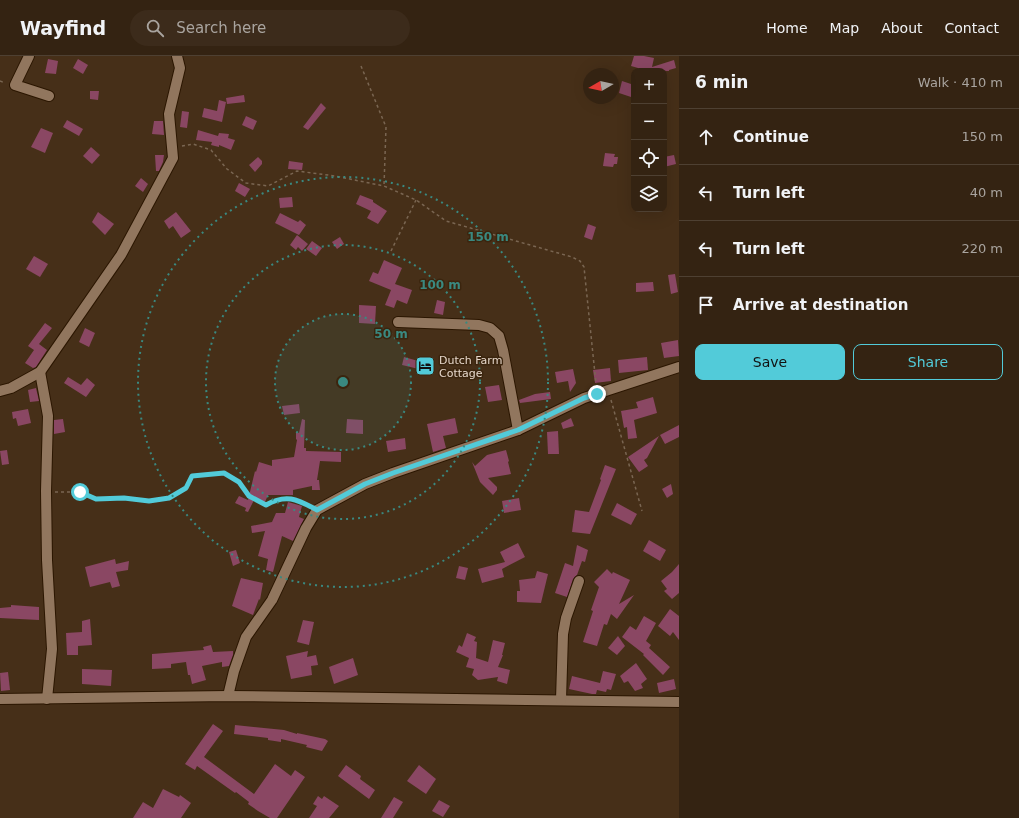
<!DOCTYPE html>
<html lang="en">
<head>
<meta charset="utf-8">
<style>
  :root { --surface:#342312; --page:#3c2b1b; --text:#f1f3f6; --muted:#a9a49f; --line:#4e4032; --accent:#52cbd9 }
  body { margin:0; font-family:"DejaVu Sans",sans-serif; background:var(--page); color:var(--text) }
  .controls { position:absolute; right:12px; top:12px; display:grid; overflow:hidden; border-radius:8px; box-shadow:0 4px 16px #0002 }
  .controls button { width:36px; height:36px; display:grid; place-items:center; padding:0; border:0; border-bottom:1px solid var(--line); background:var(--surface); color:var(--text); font:20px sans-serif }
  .compass { position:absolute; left:583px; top:12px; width:36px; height:36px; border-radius:50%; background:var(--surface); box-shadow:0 4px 16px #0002; rotate:261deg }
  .stop { position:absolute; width:12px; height:12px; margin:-9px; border:3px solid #52cbd9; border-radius:50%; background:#fff }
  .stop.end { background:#52cbd9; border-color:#fff; box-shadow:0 1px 4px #0008 }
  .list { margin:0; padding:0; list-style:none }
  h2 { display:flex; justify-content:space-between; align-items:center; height:52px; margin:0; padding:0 16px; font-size:17px }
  h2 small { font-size:13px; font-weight:400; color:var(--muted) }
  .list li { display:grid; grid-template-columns:26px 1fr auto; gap:12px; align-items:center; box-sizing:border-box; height:56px; padding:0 16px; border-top:1px solid var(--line) }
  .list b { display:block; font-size:15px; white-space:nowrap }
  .list em { font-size:13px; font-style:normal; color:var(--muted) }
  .actions { display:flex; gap:8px; padding:12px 16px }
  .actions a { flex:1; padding:9px 0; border:1px solid var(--accent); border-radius:8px; text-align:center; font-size:14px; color:var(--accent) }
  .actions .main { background:var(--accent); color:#111 }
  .icon { flex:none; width:22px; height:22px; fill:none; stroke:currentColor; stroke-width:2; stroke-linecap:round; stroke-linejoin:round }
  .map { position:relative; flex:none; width:679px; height:762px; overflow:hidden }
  header { display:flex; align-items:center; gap:24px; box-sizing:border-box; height:56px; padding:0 20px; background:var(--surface); border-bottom:1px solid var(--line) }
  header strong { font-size:19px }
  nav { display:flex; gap:22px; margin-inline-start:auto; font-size:14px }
  .search { width:280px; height:36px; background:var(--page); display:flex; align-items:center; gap:10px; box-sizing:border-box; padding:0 14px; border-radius:22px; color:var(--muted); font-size:15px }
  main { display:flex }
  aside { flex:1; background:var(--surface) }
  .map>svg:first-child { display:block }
  .building { fill:#8a4763 }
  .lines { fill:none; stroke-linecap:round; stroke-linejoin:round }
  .minor-casing { stroke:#2b1601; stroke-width:12 }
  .path { stroke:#7a6652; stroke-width:1.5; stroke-dasharray:3 3; stroke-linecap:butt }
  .minor { stroke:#91765e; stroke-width:10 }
  .route { stroke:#52cbd9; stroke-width:5 }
  .ring { fill:none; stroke:#3a8980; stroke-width:2; stroke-dasharray:2 4 }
  .labels { text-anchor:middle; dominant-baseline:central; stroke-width:3; stroke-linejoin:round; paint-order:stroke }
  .poi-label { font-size:11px; fill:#e6d7ca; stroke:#3b250e; text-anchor:start }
  .centre { fill:#3a8980; stroke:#3b250e; stroke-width:2 }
  .ring-label { font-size:12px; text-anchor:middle; font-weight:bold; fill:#3a8980; stroke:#3b250e; stroke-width:3; stroke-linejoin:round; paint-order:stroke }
</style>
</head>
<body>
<header>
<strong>Wayfind</strong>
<div class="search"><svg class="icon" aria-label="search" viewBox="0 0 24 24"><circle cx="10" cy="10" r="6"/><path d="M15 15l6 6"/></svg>Search here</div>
<nav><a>Home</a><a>Map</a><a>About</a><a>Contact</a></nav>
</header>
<main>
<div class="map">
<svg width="679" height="762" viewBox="0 0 679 762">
  <rect width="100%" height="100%" fill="#462f18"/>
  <!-- building -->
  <g class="building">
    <path d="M634,0h10l10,2 -2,9 22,-7 2,8 -7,2v1h-31v-3l-7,-2z"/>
    <path d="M48,3l10,2 -2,13 -11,-1z"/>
    <path d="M78,3l10,6 -5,9 -10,-6z"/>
    <path d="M622,25l12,4v13l-15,-5z"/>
    <path d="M90,35h9l-1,9 -8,-1z"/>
    <path d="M244,39l1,7 -18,2 -1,-6z"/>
    <path d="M219,44l7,2 -4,20 -20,-5 2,-9 13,3z"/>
    <path d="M321,47l5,5 -18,22 -5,-3z"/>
    <path d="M182,55l7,1 -2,16 -7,-1z"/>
    <path d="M246,60l11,5 -4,9 -11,-5z"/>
    <path d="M67,64l16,9 -4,7 -16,-9z"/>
    <path d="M154,65h9l1,14 -12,-1z"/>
    <path d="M41,72l12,5 -8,20 -14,-6z"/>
    <path d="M198,74l20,6 1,-3 10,1 -1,4 7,2 -4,10 -12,-5v2l-8,-2 1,-3 -16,-2z"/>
    <path d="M91,91l9,8 -8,9 -9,-8z"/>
    <path d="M605,97l10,1 -1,3h4l-1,7h-3l-1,3 -10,-1z"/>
    <path d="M155,99h9l-1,7 -4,9h-3z"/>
    <path d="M674,99l2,9 -12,3v-10z"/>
    <path d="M258,101l4,4v3l-7,8 -6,-7z"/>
    <path d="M289,105l14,2 -1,7 -14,-1z"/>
    <path d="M141,122l7,6 -5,8 -8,-6z"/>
    <path d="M239,127l11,6 -5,8 -10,-6z"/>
    <path d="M360,139l13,5v2l14,9 -9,13 -11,-6 4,-7 -15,-7z"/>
    <path d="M292,141l1,10 -13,1 -1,-10z"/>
    <path d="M98,156l16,12 -9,11 -13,-13z"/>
    <path d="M176,156l15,19 -10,7 -8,-12 -4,3 -5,-8z"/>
    <path d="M280,157l18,9 2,-2 6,5 -7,10 -24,-12z"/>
    <path d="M588,168l8,3 -4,13 -8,-3z"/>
    <path d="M297,179l11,9 -6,7 -4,-4 -2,3 -6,-5z"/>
    <path d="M340,181l4,7 -7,5 -5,-7z"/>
    <path d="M312,185l10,7 -6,8 -10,-7z"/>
    <path d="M34,200l14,8 -8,13 -14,-8z"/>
    <path d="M384,204l18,8 -7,16 17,6 -5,14 -10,-4 -3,8 -9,-3 6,-15 -22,-9 4,-9 5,2z"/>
    <path d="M675,218l3,18 -7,2 -3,-19z"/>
    <path d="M653,226l1,9 -18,1v-9z"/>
    <path d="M437,244l8,2 -2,13 -9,-2z"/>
    <path d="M359,249l17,1 -1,18 -16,-1z"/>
    <path d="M45,267l7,5 -13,16 8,6 -11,17 -3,1 -8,-5 9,-13 -6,-4z"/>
    <path d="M85,272l10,5 -6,14 -10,-5z"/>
    <path d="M678,284l1,16 -15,2 -3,-15z"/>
    <path d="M404,301l25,7 -2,7 -25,-6z"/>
    <path d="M647,301l1,13 -29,3 -1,-13z"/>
    <path d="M610,312l1,13 -16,2 -2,-13z"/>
    <path d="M573,313l3,14 -6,9 -2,-11 -11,2 -2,-11z"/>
    <path d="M68,321l13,8 6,-7 8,7 -9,12 -22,-14z"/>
    <path d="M499,329l3,15 -14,2 -3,-15z"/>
    <path d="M36,332l3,13 -9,1 -2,-12z"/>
    <path d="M550,336l1,7 -31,4 -1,-3 16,-6z"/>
    <path d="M653,341l4,16 -23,7 3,18 -9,1 -1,-12 -3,1 -3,-17 17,-3 -2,-6z"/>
    <path d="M299,348l1,9 -16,2 -2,-9z"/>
    <path d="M28,353l3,14 -13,3 -2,-8 -3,1 -1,-7z"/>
    <path d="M455,362l3,15 -15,3 3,12 -13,4 -6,-28z"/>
    <path d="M571,362l3,8 -11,3 -2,-6z"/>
    <path d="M63,363l2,13 -11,2v-14z"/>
    <path d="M302,363l3,1 -1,28h2v3l35,1v10l-21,-1 -3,19h2l1,10h-8v-4l-19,4v5h-25l-3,7 -10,-4 -7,14 -3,-1 1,-3 -11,-5 4,-7 9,4 7,-29 1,1 3,-10 13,4v-6l22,-3 3,-17 -1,-1v-7l3,1z"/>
    <path d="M347,363l16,1v14l-17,-1z"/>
    <path d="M679,369v12l-14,7 -5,-9z"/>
    <path d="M558,375l1,23h-11l-1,-22z"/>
    <path d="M659,380l-12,22 -3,2 4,6 -9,6 -11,-15z"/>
    <path d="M405,382l1,11 -18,3 -2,-11z"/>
    <path d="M7,394l2,14 -7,1 -2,-14z"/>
    <path d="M506,394l3,11 -1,1 3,12 -23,4 9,9v3l-4,5 -13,-13 -8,-20 3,4 12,-11z"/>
    <path d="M605,409l11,4 -26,65 -18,-2 3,-22 14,2 12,-32 -1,-1z"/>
    <path d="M671,428l2,10 -6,4 -5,-9z"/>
    <path d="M519,442l2,12 -17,3 -2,-12z"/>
    <path d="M288,446l14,4 -3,11 5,2 -11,22 -11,-5 -9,36 -7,-2 2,-11 -10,-3 7,-25 -13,2 -1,-7 21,-4 4,-9h9z"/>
    <path d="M617,447l20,11 -6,11 -20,-10z"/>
    <path d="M649,484l17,10 -6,11 -17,-10z"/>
    <path d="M518,487l7,14 -23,12 2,8 -22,6 -4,-14 27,-7 -5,-10z"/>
    <path d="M577,489l11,5 -3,12 -3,-1 -5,14 -4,4 -6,18 -12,-4 10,-30 8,3z"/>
    <path d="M236,494l4,13 -7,3 -4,-14z"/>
    <path d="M115,503l1,5 13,-3 -1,9 -12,2 4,14 -8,2 -2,-6 -20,5 -5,-20z"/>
    <path d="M679,508v29l-7,6 -8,-8 3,-2 -6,-8 11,-9z"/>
    <path d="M459,510l9,2 -3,12 -9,-2z"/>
    <path d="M607,513l5,5 1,-2 17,8 -11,24 15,-9 -17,24 -6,-5 -4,11 -3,-1 -7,22 -14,-4 10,-31 -2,-1 8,-23 -5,-5z"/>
    <path d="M537,515l11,3 -7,29 -24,-1v-11h3l-1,-11 16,-2z"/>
    <path d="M241,522l22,5 -3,17 -1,-1 -6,16 -21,-9z"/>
    <path d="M11,549l28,2v13l-39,-2v-10l11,-1z"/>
    <path d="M670,553l9,7v24l-6,-8 -3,4 -12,-10z"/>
    <path d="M644,560l12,7 -10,18 5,4 -2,3 21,19 -7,8 -20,-20 1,-1 -22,-17 8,-11 6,4z"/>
    <path d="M90,563l2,26 -14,1v9h-11l-1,-22 16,-1v-11z"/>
    <path d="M303,564l11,2 -5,23 -12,-3z"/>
    <path d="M467,577l9,4 -2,4 3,1 -1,16 12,4 5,-22 12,3 -3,12h1l-5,12 12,3 -3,14 -10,-3 1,-4 -20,3 -6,-5 2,-6 -8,-2 3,-9 -13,-6 3,-7 3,2z"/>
    <path d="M618,580l7,10 -8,9 -9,-7z"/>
    <path d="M211,589l2,7 20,-1v4l-4,11 -7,1v-5l-20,4 4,14 -14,4 -2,-9h-2l-2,-13 -15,2v4l-19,1v-15l52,-4 -1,-3z"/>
    <path d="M308,595l-1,6 9,-2 2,10 -7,1 1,9 -21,4 -5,-23z"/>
    <path d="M353,602l5,17 -24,9 -5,-17z"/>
    <path d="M636,607l11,16 -6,5 2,4 -8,3 -7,-10 -4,2 -4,-7z"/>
    <path d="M82,613l30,1 -1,16 -29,-2z"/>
    <path d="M603,615l13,3 -5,16 -4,-1 -1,3 -9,-2 -1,4h-4l-23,-5 3,-13 28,7z"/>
    <path d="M8,616l2,18 -9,1 -1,-18z"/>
    <path d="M674,623l2,10 -17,4 -2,-10z"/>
    <path d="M213,668l10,7 -19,26 50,37 21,-30 16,12 4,-6 10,7 -28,41h-7l-12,-7 -10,-7 1,-2 -13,-10 -1,1 -38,-27 -2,4 -10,-6z"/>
    <path d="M235,669l49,5 13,4v-1l28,6 3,2 -6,10 -16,-4 1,-2 -26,-6v3l-13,-2v-2l-34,-4z"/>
    <path d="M346,709l15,11 -1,3 15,11 -6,9 -31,-23z"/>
    <path d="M419,709l17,14 -10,15 -19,-13z"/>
    <path d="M163,733l16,8 1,-2 11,8 -10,15h-48l10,-16 10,6z"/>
    <path d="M318,740l4,3 2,-3 15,10 -10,12h-20l8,-12 -4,-2z"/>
    <path d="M394,741l9,5 -10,16h-12z"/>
    <path d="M439,744l11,6 -7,11 -11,-6z"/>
  </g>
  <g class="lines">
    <!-- minor casing -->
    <g class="minor-casing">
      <g id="minor">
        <path d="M29,0l-14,29 34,11"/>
        <path d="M398,266l81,3 11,3 9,8 4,14 15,80"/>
        <path d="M40,316l8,44 -2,75 1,69 5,89 -5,50"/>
        <path d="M0,335l11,-3 29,-16 81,-117 52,-97 -4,-44 11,-46 -3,-12"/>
        <path d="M228,640l6,-25 12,-34 26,-37 34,-72 11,-18 48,-26 28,-11 125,-43 66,-32 95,-31"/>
        <path d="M0,643l228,-3 451,6"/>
        <path d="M561,644l2,-66 3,-16 13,-37"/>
      </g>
    </g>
    <!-- path -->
    <g class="path">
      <path d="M361,10l25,61 -2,59"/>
      <path d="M0,25l5,2"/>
      <path d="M182,90l11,-2 18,6 16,19 19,14 22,3 29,-15 38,5 49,10 32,14 30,21 126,36 8,4 4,6 12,117"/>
      <path d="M391,195l25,-51"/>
      <path d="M611,344l31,111"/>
      <path d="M55,436h25l16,7 28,-1 25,3 20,-4 17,-9 6,-12 32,-3 15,9 10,14 17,9c16,-9 27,-7 43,1"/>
    </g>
    <!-- minor -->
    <use href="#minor" class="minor"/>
  </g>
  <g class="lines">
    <!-- route -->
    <path class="route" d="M80,436l16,7 28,-1 25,3 20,-3 17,-10 6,-12 32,-3 15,9 10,14 17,9c21,-12 32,-5 51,5l48,-26 28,-11 125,-43 66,-32 13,-4"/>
  </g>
  <!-- distance rings -->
  <circle cx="343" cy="326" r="68" fill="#3a8980" fill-opacity=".12"/>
  <g class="ring">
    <circle cx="343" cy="326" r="68"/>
    <circle cx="343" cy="326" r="137"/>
    <circle cx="343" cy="326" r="205"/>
  </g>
  <!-- icons -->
  <defs>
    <g id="hotel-square" transform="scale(1)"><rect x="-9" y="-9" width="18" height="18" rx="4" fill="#52cbd9" stroke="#3b250e"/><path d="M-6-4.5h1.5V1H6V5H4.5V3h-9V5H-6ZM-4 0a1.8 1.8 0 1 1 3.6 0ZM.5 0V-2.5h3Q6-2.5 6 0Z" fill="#111"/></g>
  </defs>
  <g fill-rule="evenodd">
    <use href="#hotel-square" x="425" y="310"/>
  </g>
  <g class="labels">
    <!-- poi labels -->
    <g class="poi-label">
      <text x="439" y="304">Dutch Farm<tspan x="439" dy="13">Cottage</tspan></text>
    </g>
  </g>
  <circle cx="343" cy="326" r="6" class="centre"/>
  <g class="ring-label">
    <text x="488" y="185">150 m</text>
    <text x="440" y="233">100 m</text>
    <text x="391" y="282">50 m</text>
  </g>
</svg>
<div class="controls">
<button>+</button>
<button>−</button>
<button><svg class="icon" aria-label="locate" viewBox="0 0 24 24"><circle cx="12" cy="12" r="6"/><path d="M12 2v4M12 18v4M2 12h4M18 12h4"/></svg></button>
<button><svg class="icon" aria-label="layers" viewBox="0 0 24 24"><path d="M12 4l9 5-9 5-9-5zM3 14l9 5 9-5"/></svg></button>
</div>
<svg class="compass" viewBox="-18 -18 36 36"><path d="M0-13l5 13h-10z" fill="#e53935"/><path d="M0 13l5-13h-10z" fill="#a9a49f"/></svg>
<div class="stop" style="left:80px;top:436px"></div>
<div class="stop end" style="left:597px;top:338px"></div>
</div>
<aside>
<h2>6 min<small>Walk · 410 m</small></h2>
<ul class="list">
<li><svg class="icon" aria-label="ahead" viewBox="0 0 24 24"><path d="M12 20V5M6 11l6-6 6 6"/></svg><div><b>Continue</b></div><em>150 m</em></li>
<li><svg class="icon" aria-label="left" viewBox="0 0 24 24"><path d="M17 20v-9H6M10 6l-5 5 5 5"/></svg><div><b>Turn left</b></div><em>40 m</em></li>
<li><svg class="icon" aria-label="left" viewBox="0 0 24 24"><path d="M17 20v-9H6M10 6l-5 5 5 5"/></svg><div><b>Turn left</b></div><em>220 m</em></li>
<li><svg class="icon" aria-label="arrive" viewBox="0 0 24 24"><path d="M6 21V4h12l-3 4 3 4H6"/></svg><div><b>Arrive at destination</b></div></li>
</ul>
<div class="actions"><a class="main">Save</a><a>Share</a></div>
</aside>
</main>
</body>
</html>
